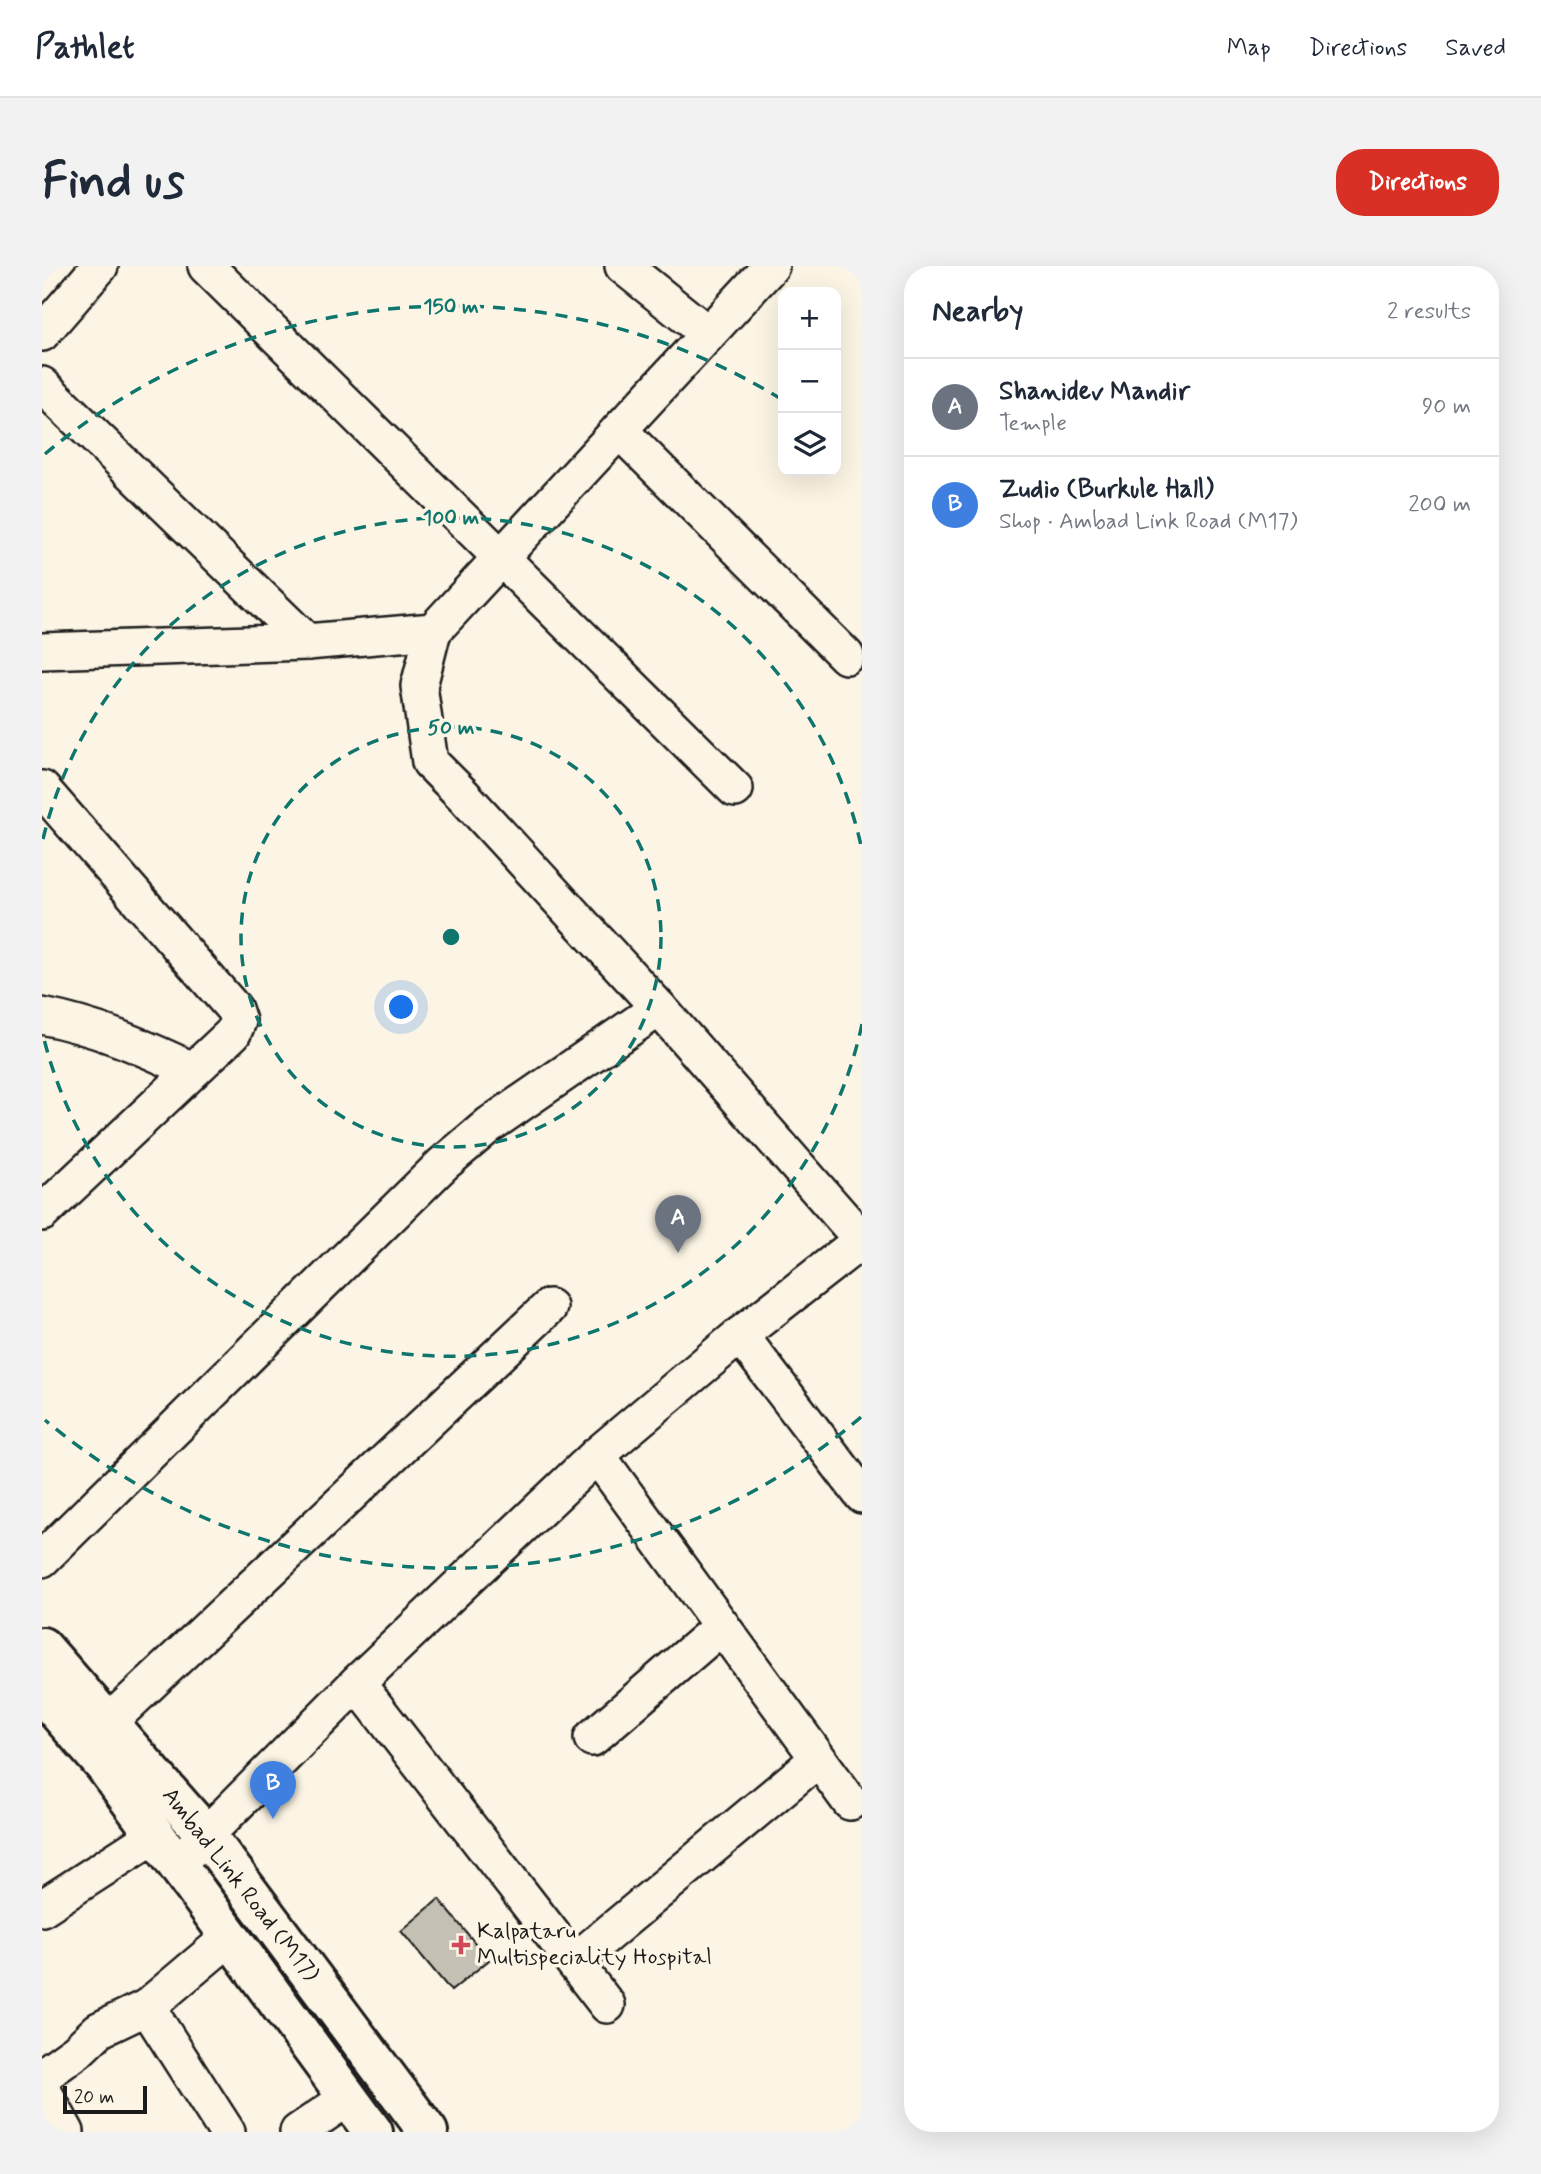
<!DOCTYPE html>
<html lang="en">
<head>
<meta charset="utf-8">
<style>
  :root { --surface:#fff; --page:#f2f2f3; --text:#1f2937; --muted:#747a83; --line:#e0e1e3; --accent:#d93025 }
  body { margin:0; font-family:Mynerve,sans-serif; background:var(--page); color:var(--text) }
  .controls { position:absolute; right:21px; top:21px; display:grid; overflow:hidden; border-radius:14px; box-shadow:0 7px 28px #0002 }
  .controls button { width:63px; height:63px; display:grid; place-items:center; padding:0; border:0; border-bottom:2px solid var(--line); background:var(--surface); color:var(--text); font:35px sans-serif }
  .scale { position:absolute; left:21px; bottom:18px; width:84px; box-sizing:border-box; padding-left:7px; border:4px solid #1c1c1c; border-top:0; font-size:19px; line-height:24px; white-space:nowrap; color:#1c1c1c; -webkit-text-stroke:5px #fcf5e5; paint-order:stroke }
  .you { position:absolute; left:360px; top:742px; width:24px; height:24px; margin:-18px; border:5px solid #fff; border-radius:50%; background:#1a73e8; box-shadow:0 0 0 10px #1a73e833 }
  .badge { display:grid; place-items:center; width:46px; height:46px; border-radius:50%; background:var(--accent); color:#fff; font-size:23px; font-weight:700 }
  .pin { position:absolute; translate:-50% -58px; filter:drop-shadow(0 2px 4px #0008) }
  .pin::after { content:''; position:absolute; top:37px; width:24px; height:21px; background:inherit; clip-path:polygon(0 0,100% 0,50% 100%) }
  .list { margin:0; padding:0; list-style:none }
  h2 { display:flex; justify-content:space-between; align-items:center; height:91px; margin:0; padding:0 28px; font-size:30px }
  h2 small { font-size:23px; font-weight:400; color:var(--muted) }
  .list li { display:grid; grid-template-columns:46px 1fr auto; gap:21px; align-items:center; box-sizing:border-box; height:98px; padding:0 28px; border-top:2px solid var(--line) }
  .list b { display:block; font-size:26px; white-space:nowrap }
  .list p { margin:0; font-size:23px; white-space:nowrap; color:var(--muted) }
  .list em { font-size:23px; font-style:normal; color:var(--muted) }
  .icon { flex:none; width:38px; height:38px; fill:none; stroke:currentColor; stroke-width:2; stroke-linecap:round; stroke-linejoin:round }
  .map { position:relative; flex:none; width:820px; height:1866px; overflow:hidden; border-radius:28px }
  header { display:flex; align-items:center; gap:42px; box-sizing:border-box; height:98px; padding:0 35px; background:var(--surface); border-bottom:2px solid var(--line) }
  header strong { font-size:33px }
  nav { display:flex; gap:38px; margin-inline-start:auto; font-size:24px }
  .intro { display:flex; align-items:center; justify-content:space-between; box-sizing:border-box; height:168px; padding:0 42px }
  h1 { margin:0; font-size:49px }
  .button { padding:18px 32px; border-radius:28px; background:var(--accent); color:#fff; font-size:24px; font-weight:700 }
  main { display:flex; gap:42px; padding:0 42px }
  aside { flex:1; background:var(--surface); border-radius:28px; box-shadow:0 7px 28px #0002 }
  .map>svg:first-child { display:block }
  .building { fill:#c4c0b3; stroke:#1c1c1c; stroke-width:2 }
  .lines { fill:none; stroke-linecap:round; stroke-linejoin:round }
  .minor-casing { stroke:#1c1c1c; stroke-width:40 }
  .major-casing { stroke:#1c1c1c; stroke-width:44 }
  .minor { stroke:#fcf5e5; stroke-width:35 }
  .major { stroke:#fcf5e5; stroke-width:38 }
  .ring { fill:none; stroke:#0f766e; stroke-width:3.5; stroke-dasharray:12 9 }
  .poi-dot { fill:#d1495b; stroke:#fcf5e5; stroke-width:2.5 }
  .labels { text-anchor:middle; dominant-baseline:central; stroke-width:7; stroke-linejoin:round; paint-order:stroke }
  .street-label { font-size:23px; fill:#1c1c1c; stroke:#fcf5e5 }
  .poi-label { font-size:23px; fill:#1c1c1c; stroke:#fcf5e5; text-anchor:start }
  .centre { fill:#0f766e; stroke:#fcf5e5; stroke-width:3.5 }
  .ring-label { font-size:21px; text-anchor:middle; font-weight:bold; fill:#0f766e; stroke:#fcf5e5; stroke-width:7; stroke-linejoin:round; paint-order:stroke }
</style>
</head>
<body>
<header>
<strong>Pathlet</strong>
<nav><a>Map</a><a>Directions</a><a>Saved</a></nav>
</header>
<div class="intro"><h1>Find us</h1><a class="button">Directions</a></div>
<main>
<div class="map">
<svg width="820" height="1866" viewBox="0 0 820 1866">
  <rect width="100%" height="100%" fill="#fcf5e5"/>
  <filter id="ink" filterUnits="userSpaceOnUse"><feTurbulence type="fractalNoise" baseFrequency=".0143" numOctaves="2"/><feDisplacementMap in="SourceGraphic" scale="14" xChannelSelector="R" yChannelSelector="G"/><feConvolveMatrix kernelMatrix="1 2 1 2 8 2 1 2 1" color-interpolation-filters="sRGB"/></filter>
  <g filter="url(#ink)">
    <!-- building -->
    <path class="building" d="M397,1633l50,61 -38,31 -50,-60z"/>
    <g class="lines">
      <!-- minor casing -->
      <g class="minor-casing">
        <g id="minor">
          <path d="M164,0l529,523"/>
          <path d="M581,0l85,68"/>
          <path d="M0,67l58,-67"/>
          <path d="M0,119l265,257 -265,9"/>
          <path d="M577,164l227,226"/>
          <path d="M391,365l-14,55 11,76 33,33 196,213 203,232"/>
          <path d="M265,376l126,-11 338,-365"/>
          <path d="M0,523l192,220 4,12 -5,12 -191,180"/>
          <path d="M0,750c55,11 99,30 150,54"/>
          <path d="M698,1069l122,160"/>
          <path d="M555,1189l253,347"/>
          <path d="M0,1293l401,-395 46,-39 170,-117"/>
          <path d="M315,1417l250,322"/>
          <path d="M67,1456l440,-415"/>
          <path d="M550,1472l130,-112"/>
          <path d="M135,1598l180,-181 240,-228 143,-120 122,-95"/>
          <path d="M0,1642l113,-73"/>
          <path d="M532,1696l244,-203"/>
          <path d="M105,1741l80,125"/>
          <path d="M0,1810l35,-25 22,-21 48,-23 83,-70"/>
          <path d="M0,1823l24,43"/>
          <path d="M256,1866l50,-34"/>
        </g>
      </g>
      <!-- major casing -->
      <g class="major-casing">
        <g id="major">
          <path d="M0,1381l164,188 222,297"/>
          <path d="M0,1428l62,71 269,367"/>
        </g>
      </g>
      <!-- minor -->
      <use href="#minor" class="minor"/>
      <!-- major -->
      <use href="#major" class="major"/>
    </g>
  </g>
  <!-- distance rings -->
  <g class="ring">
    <circle cx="409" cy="671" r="210"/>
    <path d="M820 758A420 420 0 0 1 1 769M1 573A420 420 0 0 1 820 584"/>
    <path d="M819 1151A631 631 0 0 1 3 1154M3 188A631 631 0 0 1 739 133"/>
  </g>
  <!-- markers -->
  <path class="poi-dot" d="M415.5 1668.5h7v7h7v7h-7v7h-7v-7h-7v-7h7z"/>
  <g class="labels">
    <!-- street labels -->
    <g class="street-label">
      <text transform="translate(198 1619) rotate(52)">Ambad Link Road (M17)</text>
    </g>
    <!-- poi labels -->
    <g class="poi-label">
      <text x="435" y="1666">Kalpataru<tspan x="435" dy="26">Multispeciality Hospital</tspan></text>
    </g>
  </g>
  <circle cx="409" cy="671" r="10" class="centre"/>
  <g class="ring-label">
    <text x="409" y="47">150 m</text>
    <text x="409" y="258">100 m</text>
    <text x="409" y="468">50 m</text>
  </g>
</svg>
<div class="controls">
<button>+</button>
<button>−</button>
<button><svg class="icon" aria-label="layers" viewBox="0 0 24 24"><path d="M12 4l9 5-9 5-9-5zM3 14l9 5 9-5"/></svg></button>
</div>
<div class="scale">20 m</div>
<div class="you"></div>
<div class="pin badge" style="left:636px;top:987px;background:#6b7280">A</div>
<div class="pin badge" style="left:231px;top:1553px;background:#3f7fe0">B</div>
</div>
<aside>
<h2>Nearby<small>2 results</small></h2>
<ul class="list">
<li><span class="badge" style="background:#6b7280">A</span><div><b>Shanidev Mandir</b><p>Temple</p></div><em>90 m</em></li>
<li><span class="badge" style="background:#3f7fe0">B</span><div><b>Zudio (Burkule Hall)</b><p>Shop · Ambad Link Road (M17)</p></div><em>200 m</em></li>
</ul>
</aside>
</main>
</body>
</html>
